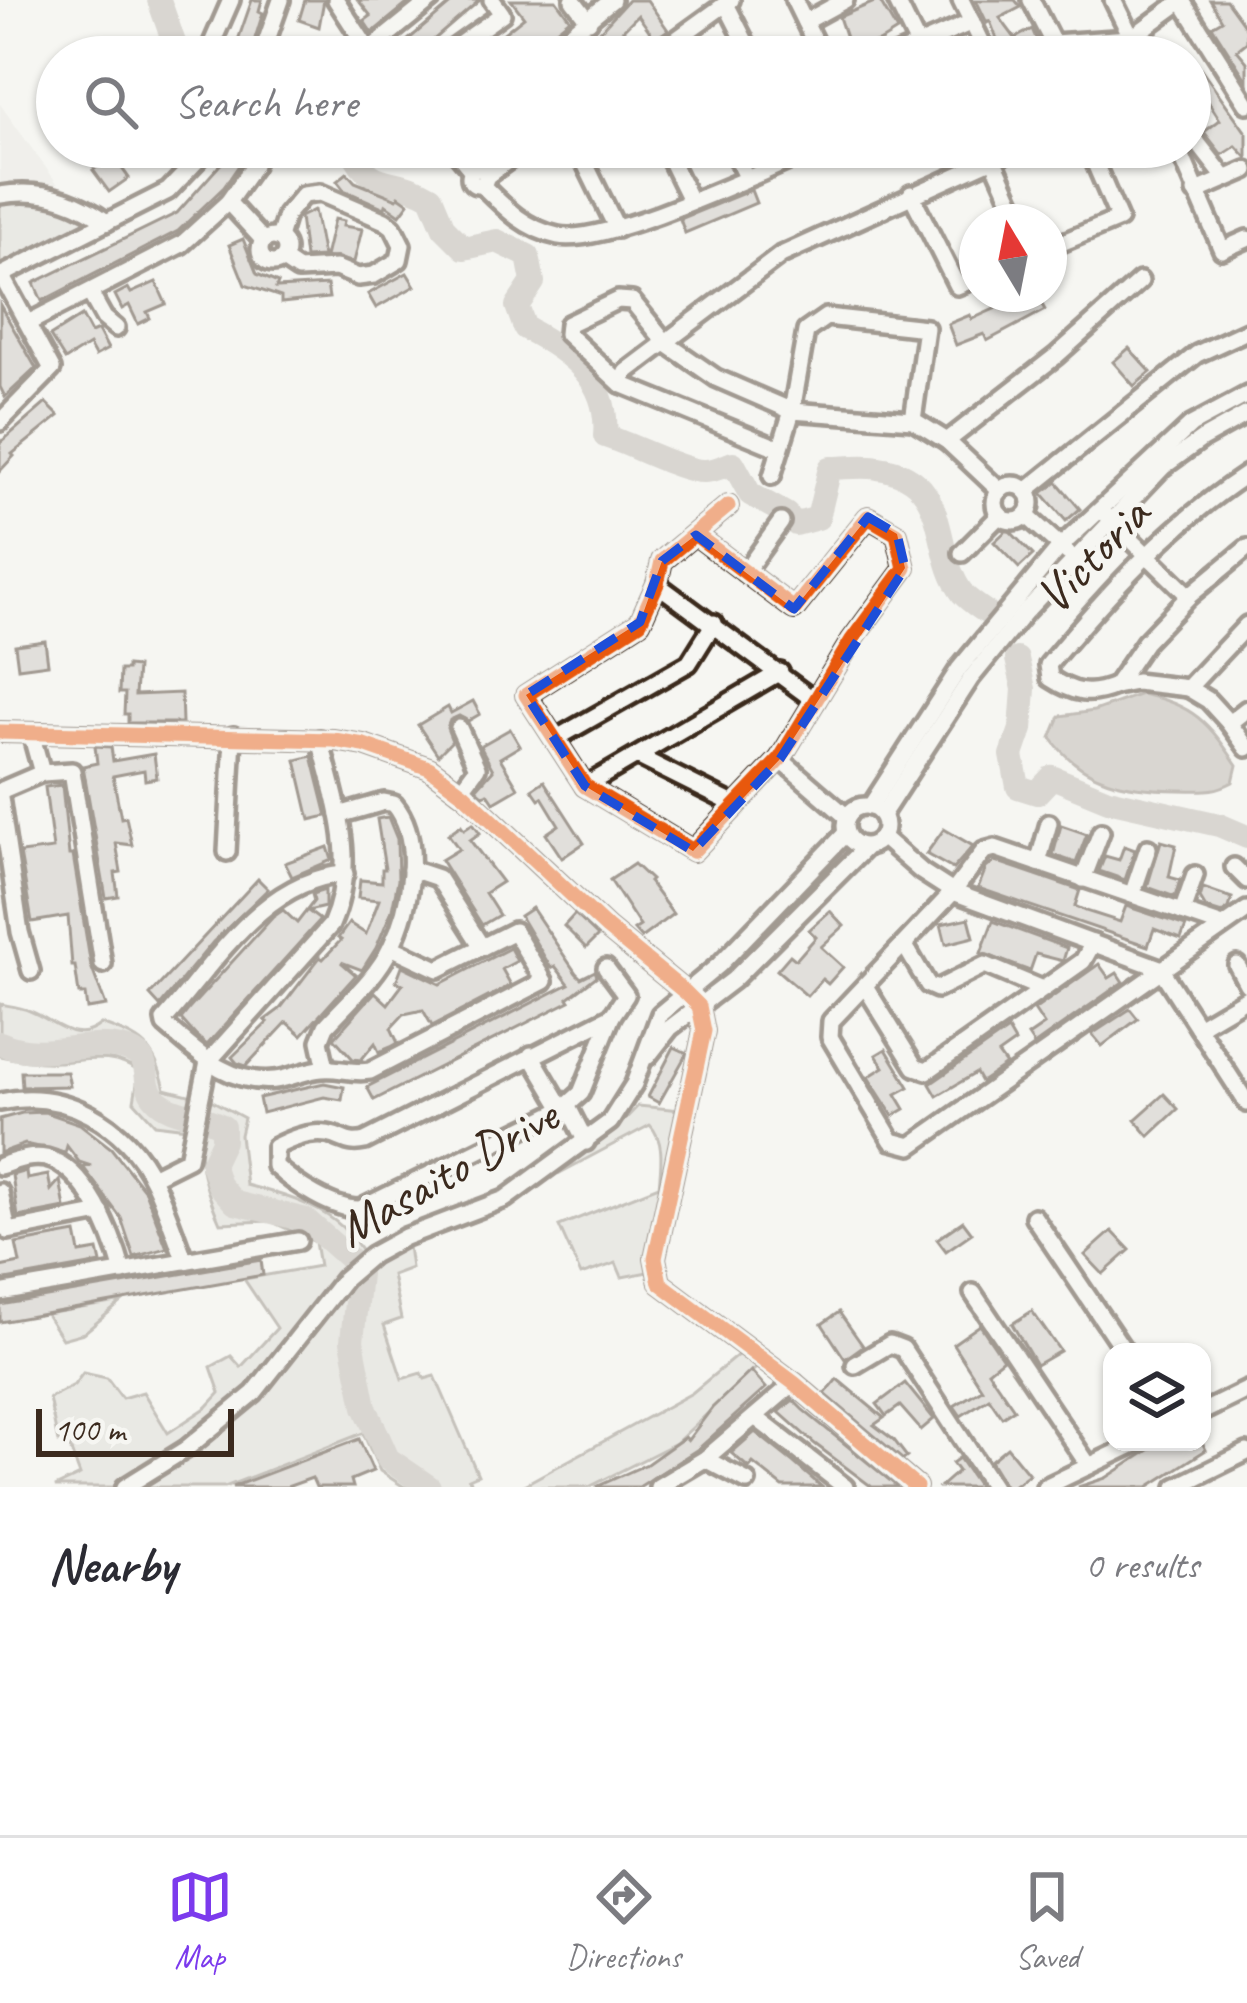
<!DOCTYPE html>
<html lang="en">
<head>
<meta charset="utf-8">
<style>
  :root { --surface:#fff; --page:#f7f7f7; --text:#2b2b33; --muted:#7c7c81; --line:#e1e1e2; --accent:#7c3aed }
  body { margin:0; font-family:Caveat,sans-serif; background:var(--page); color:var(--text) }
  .controls { position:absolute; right:36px; bottom:36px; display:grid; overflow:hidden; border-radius:24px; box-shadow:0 3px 9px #0004 }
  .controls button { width:108px; height:108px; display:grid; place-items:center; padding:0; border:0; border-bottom:3px solid var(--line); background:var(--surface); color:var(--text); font:60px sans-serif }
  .compass { position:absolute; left:959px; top:204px; width:108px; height:108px; border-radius:50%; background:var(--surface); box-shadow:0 3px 9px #0004; rotate:350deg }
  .scale { position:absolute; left:36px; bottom:30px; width:198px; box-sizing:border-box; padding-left:12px; border:6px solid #3b2a1e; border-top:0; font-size:33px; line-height:42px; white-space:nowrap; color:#3b2a1e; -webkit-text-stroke:9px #f6f6f2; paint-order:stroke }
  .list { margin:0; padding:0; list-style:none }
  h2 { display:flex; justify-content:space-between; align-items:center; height:156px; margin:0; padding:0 48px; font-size:51px }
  h2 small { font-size:39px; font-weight:400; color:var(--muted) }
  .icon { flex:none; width:66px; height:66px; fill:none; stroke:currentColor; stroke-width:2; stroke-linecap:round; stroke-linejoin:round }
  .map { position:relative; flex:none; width:1247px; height:1487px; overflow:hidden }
  .search { position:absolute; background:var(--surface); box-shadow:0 3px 9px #0004; left:36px; right:36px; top:36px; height:132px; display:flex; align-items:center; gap:30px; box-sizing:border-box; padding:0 42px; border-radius:66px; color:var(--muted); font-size:45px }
  .sheet { height:348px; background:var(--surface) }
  nav { display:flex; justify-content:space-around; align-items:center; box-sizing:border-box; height:168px; border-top:3px solid var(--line); background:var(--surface); font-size:33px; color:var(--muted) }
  nav a { display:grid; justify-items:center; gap:6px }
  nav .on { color:var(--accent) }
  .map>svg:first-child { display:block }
  .built { fill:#e8e7e2 }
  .green { fill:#dad9d3; stroke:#8a8278; stroke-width:3 }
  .water { fill:#b6b0a9; stroke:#857a71; stroke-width:3 }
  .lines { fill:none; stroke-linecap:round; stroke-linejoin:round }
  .river { stroke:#b6b0a9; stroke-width:24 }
  .building { fill:#c8c3be; stroke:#3b2a1e; stroke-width:3 }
  .minor-casing { stroke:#3b2a1e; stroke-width:24 }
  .minor { stroke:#f6f6f2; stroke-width:15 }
  .cycleway-casing { stroke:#f6f6f2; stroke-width:22 }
  .cycleway { stroke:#e8590c; stroke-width:15 }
  .marked { fill:none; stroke:#1d4ed8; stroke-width:9; stroke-dasharray:24 15; stroke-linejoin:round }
  .labels { text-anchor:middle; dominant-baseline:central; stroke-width:9; stroke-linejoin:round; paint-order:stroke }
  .street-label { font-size:51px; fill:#3b2a1e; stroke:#f6f6f2 }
</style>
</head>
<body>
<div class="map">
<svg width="1247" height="1487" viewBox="0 0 1247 1487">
  <rect width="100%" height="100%" fill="#f6f6f2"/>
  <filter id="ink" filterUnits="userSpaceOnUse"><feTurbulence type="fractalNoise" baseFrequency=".00833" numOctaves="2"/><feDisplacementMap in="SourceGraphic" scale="24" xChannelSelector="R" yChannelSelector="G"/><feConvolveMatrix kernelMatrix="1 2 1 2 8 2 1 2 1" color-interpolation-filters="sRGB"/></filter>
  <g filter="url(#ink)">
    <!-- built -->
    <path class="built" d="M0,104l22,31 48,66 -70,21z"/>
    <!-- green -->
    <g class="green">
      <path d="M32,192l75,30 -107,54v-81z"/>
      <path d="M0,1004c10,2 20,3 30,7 26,10 45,35 71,13 40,14 54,21 64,65l28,7 -6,32 -32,-4 -21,-23 5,-29c-26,-19 -51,-12 -82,-10 -18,1 -39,-2 -57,-6z"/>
      <path d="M209,1099l35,19 -4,17 6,50c53,14 100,27 124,81l38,-20 3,22 -19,7 9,44 -17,6 18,54 20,-6 3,6 10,-3 43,99 -9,4 6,8h-71l-24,-16 -17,-38 -138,54h-170l25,-12 -13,-35 -9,2 -9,-44 25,-13 9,-12 24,5 15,20 21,-6 25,41 39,-26 13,-14 -9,-26 20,-11 10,11 36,-39 -33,-49 75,-13 -4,-24 -45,-21 -50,2c-20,-46 -27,-74 -11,-124z"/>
      <path d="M638,1106l44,4 -34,162 -26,5 -6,-14 -35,12 -22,-49 100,-40c2,-21 6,-45 -9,-61l-92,49 55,-42z"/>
      <path d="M123,1301l-39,32 -22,6 -16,-25z"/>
      <path d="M739,1354l17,14 -80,75 -87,44h-69l172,-94z"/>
    </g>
    <!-- water -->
    <path class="water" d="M1141,694c52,10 68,29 96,71l-4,17c-21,11 -31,8 -55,8 -51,-1 -95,-7 -127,-52l9,-22 34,-5z"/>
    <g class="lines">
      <!-- river -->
      <g class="river">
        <path d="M159,0l20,57"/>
        <path d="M351,147c21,48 39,26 80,50l13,31 20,20 33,-7 31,15 5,26 -16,24 8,22c46,24 85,52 80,108 24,7 80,37 100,35 9,0 19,-5 28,-8l17,31 36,20 10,10 22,-6 12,-50c15,0 33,-3 48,0 76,10 52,84 85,126 6,7 16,13 23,18"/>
        <path d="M1017,659l7,30 -3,40 -9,26 6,32 19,6 15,-16 56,23 111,25 28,12"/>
        <path d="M0,1043c41,19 79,-4 121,5 37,8 17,31 34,50 15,18 49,16 68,29v14l-11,23 7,21 16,18 71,17 44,39 9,15 -7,67 13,66 23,52 41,28"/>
      </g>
    </g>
    <!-- building -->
    <g class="building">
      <path d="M252,0h10l-3,11 4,2 -11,35 -15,-5z"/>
      <path d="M305,0h19l-5,27 -20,-7z"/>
      <path d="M358,0h54l-40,33 -8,-12 7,-5z"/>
      <path d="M455,0h25l-50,43 11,14h-53z"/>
      <path d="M511,0h45l14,19 -36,29 -4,9h-57l51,-40z"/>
      <path d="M628,0h19l21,30 -13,9 -17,-24 -34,34 2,3 -8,5h-26l29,-21 -3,-3z"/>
      <path d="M879,0l18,31 -16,10 -47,16 -4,-12 16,-7 -7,-21z"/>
      <path d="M976,0h39l6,7 -21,11 15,20 17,-9 6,14 -34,14 -14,-36 -3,2z"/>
      <path d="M1210,0h16l21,29v13l-10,8 10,12v19l-35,-55 10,-6z"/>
      <path d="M1197,63l50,71v24l-11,-12 -14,9 -18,-23 16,-12 -30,-47v-5z"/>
      <path d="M234,149l10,9 -20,29 -46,44 -136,70 -8,-18 143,-70z"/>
      <path d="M113,156l16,22 -20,14 -16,-22z"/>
      <path d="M347,173l8,9 42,17 2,-3 10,7 -9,12 -14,-10 -1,3 -41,-18 -7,-9z"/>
      <path d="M751,190l5,13 -71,30 -5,-14z"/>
      <path d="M314,210l9,47 -18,1 -5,-41z"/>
      <path d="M334,219l10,2 -1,5 19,3 -8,33 -29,-5z"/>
      <path d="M243,239l14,35 21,9 -2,5 51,-3 2,13 -48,5v-6l-36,-12 -16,-40z"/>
      <path d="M407,273l8,13 -39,22 -8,-14z"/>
      <path d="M156,282l10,22 -19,8 3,6 -12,6 -9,-19 -7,4 -7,-14 13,-7 3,5z"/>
      <path d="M1013,294h23l9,16 -58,31 -3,-7 -28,11 -8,-21 22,-9 2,4 44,-20z"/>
      <path d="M0,305l36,63 -31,29 -5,-10z"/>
      <path d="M82,316l9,17 7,-3 10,19 -13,7 -6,-11 -24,15 -15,-24z"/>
      <path d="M1129,348l22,24 -17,14 -21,-24z"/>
      <path d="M46,403l13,13 -47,38 2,2 -14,15v-28z"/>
      <path d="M1057,482l23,27 -14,12 -24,-28z"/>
      <path d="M1008,529l25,26 -14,13 -25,-26z"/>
      <path d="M45,641l3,23 -30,4 -3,-23z"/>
      <path d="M127,666l10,1 -2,28 46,-2 1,30h-54v-9h-4l1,-21h-6l1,-23h7z"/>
      <path d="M473,701l7,13 -12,7 -9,-5 -9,4 -3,8 5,13 -14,14 -20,-30 30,-18 3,6z"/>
      <path d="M510,729l10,17 -20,12 18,30 -24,14 -6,-9 -5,2 -7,-6 17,-19 -13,-24z"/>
      <path d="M95,746l16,1 2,14 41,-7 3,24 -12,2 -1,-10 -31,6 8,42 5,-1 6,28 -16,-2 5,29 -6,1 3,23 -12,2 -23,-132 14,-3z"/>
      <path d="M312,756l15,60 -17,4 -14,-60z"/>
      <path d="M544,781l40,62 -22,15 -16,-24 13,-9 -17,-28 -3,2 -7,-10z"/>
      <path d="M62,785l7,70h4l18,111 15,40 -19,3 -2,-15h-6l-4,-28h-3l-4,-50 -36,6 -12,-69 33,-4 -8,-62z"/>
      <path d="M388,817l9,22 1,41 -6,30 -16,38 -14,22 -21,-8 15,13 -54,60 -15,-13 -41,44 -9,-3 -5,-6 36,-35 -3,-2 15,-11 40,-52 3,2 18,-19 -3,-2 11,-15 17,11 13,-34 -21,-2 2,-18 22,2v-13h3l-8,-50z"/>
      <path d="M473,823l7,10 -10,7 32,42 -17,11 14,22 -17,10 -41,-65 18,-11 -11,-15 13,-9 3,4z"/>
      <path d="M1061,825l26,9 -11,29 -23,-8z"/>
      <path d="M944,829l29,17 -20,23 -27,-15z"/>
      <path d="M1161,841l15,4 -7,32 11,3 -5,17 -28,-10z"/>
      <path d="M1124,846l11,4 -10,30 -26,-9 6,-15 14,4z"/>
      <path d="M328,847l4,13 -40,17 -7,-14z"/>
      <path d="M995,861l85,29 -5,16 11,5 34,11 6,-16 60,20 -5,13 -27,-10 -6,17 -170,-58 8,-20z"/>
      <path d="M634,864l17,16 -2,2 24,32 -32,24 -7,-8 6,-4 -30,-46z"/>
      <path d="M258,879l10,10 -55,53 -53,64 -10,-11z"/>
      <path d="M1203,888l29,10 -3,10 -7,5 -16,-5 -6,-10z"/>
      <path d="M325,890v17l-17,4 12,9 -113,125 -11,-9 -15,-17 8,-10 84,-92 10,-7 14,13 17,-22 -2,-7z"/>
      <path d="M532,908l44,65 5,5 14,-7 2,5 -29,22 2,3 -196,99 -7,-13 202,-103 -14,-18 -4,2 -31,-52z"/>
      <path d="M830,911l14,15 -23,21 22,20 -15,17 -6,-5 -15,17 -30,-26 13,-15 6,5 20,-23 -7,-7z"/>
      <path d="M575,914l23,22 -12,12 -22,-22z"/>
      <path d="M969,918l5,19 -28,7 -5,-20z"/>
      <path d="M993,921l74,27 -4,13 -27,-7 -6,17 -49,-18z"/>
      <path d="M510,948l7,13 -15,8 9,16 -79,41 -9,-16 -19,4 -13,14 7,15 -7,4 -12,5 -4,-9 -14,17 -8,-1 -19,-21 41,-46 13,12 15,-20 -7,-2 6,-16 38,18z"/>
      <path d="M1099,964l10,14 8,-5 6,9 -89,63 -6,-9 16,-11 -10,-15z"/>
      <path d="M1130,1009l8,10 -36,27 -10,-12z"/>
      <path d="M1008,1030l7,12 -17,12 8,11 -25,17 -5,-9 -39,23 -7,-12z"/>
      <path d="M674,1047l13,6 -28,50 -11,-6z"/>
      <path d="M886,1049l23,38 -13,7 9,15 -12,7 -25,-39 16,-10 -8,-12z"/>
      <path d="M21,1072h46l3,14 -48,1z"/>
      <path d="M324,1083l20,4 -2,13 -18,-3 -62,16 -3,-15z"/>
      <path d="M1164,1094l14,15 -29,27 -14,-16z"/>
      <path d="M45,1112l35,12 31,24 34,43 22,57 -33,9 -13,-39 -38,-51 8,-1 -12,-4 -12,-16 -2,7 -40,-9 -25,9v-34l22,-6z"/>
      <path d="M26,1171l1,8 21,-4 3,15 9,-10 5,28 -47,9 -6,-42z"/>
      <path d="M963,1221l9,12 -26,18 -9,-12z"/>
      <path d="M1112,1231l18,19 -27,24 -18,-19z"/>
      <path d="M76,1233l4,20 18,-3 3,13 -101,18v-14l20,-4 -4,-19z"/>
      <path d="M261,1260l2,15 -263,47v-17z"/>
      <path d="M1032,1311l28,40 -24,14 -24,-41z"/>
      <path d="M839,1312l24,34 -18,13 -23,-35z"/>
      <path d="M980,1325l23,34 -15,12 26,38 -12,8 -13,-19 -28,18 -7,-10 28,-17 -29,-45z"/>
      <path d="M751,1371l15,17 -68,61 -59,38h-43l51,-23 38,-27 3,3 24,-32z"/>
      <path d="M837,1379l47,39 -10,7 20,15 13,17 -4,3 -78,-66z"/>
      <path d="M905,1383l29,36 -13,11 -21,-24 -14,10 -9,-12z"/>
      <path d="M793,1400l10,10 95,77h-26l-57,-43 -36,-32z"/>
      <path d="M755,1432l38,30 29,25h-39l-30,-24 -4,5 -18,-15z"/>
      <path d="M359,1439l14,32 -22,9 2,7h-37l-4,-9 -25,9h-55z"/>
      <path d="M1151,1442h51l4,8 -58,37h-70l28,-9 46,-30z"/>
      <path d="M1007,1447l22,27 -17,13h-6l-16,-26z"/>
      <path d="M959,1458l20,29h-39l18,-16 -6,-8z"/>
    </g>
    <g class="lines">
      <!-- minor casing -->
      <g class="minor-casing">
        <g id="minor">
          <path d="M336,0l37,57"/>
          <path d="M573,0l16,21"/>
          <path d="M794,0l28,57"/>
          <path d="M896,0l22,45"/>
          <path d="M961,0l28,57"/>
          <path d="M1031,0l22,43"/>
          <path d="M1113,0l28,57"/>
          <path d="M1182,1l65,103"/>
          <path d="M726,4l27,53"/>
          <path d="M805,22l40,-22"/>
          <path d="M1053,43l78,-5 52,-38"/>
          <path d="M453,49l49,-35 -10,-14"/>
          <path d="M368,51l63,-51"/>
          <path d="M206,57l25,-57"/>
          <path d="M261,57l20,-57"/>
          <path d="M542,57l70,-57"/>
          <path d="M652,57l79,-57"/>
          <path d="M891,57l81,-35"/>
          <path d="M1190,133l35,45"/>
          <path d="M452,147l20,24"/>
          <path d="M577,147l40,82"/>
          <path d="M664,147l26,53"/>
          <path d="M731,147l15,30"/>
          <path d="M1178,147l44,103 25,-11"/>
          <path d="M993,159l28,63"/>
          <circle cx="478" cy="177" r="8"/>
          <path d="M487,176l40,-29"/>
          <path d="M482,185c23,23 43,44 76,51 49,10 209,-67 263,-89"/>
          <path d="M1195,192l51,-22"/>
          <path d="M911,194l46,92 20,-8"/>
          <path d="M0,195c40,-7 75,4 107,27"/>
          <path d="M228,202l36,39"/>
          <circle cx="273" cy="250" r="13"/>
          <path d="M279,238l7,-23 17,-20 17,-2 65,28 8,6 9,18 -3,15 -25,15 -16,2 -22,-9 -38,2 -15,-10"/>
          <path d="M1049,248l70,-29 -31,-72"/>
          <path d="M0,276l168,-85 42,-44"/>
          <path d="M90,293l14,25 12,10"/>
          <path d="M30,322l152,-78 46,-42 26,-37"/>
          <path d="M621,384l5,-12 155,-117 239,-108"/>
          <path d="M0,422l52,-53 -51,-94"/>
          <path d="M947,441l109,-85 84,-75"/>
          <path d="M780,449l-159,-65 -54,-50 1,-10 50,-24 14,1 35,43 49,34 76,33 121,9 34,21 53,50"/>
          <path d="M772,476l20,-65 14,-80 20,-14 100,11 -13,92"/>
          <circle cx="1013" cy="503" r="18"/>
          <path d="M1026,491l171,-137 50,-23"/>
          <path d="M1026,515l42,38"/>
          <path d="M1108,517l81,79 58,-48"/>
          <path d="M696,535l98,74 74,-92 29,17 8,34 -53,72 -72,119 -87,92 -108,-65 -59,-91 114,-73 17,-38 5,-23 66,-55"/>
          <path d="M962,553l38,-38"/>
          <path d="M745,572l36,-50"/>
          <path d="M657,584l158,117"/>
          <path d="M1189,596l-44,46 -30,44c-26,11 -42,7 -65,-8l-2,-13c60,-72 121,-140 199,-191"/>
          <path d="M1115,686l21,-4 52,6 59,-63"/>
          <path d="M1188,688l20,12 21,23 18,-14"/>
          <path d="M1229,723l18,25"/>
          <path d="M459,728l18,40 -17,23"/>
          <path d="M0,732l334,8 30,5 65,23 35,26 143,134 78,64 14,14 5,25 -49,227 5,25 134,100 122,104"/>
          <path d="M31,733l11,40 30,-2 31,193"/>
          <path d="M557,738l132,-75 25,-40"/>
          <path d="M639,757l96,48"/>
          <path d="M780,759l67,58"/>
          <path d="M585,786l195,-114"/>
          <path d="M0,791l42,-18"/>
          <path d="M0,797l20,135 11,39"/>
          <circle cx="865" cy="826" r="20"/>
          <path d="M870,807l89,-138 102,-123 130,-121 56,-30"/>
          <path d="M882,815l89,-137 54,-66 138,-145 39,-28 45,-25"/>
          <path d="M882,837l40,35 31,20 207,76 87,135"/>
          <path d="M227,852l6,-116"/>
          <path d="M1038,863l11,-40"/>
          <path d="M1234,867l13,13"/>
          <path d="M345,874c-81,5 -131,90 -181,146l1,5c33,28 63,60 110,55 16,-2 31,-10 47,-11 17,-2 28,5 48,2l174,-90 -30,-50 -32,16"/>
          <path d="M1083,879l18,-47"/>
          <path d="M1132,895l16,-47"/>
          <path d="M1182,912l13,-37"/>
          <path d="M1223,926l-228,-78 -11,3 -31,41 -122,129 -1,16 62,104 19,5 336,-236"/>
          <path d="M904,944l24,41 9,4 48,-24 57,24"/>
          <path d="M391,947l47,22 44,-22 -44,-69 -27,-9"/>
          <path d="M1237,965l10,19"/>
          <path d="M606,968l20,27 -14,21"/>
          <path d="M865,986l50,81 12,4 156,-110 10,-18"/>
          <path d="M612,1016l-31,77 -18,16 -203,100c-26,1 -66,-25 -85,-43v-19c17,-9 41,-18 60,-11 13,5 16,8 30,5z"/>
          <path d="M1198,1027l49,-29"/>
          <path d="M531,1055l32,54"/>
          <path d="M648,1056l22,-28 63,-48 133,-133"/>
          <path d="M326,1068l-6,-27 6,-15c22,-24 51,-49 65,-79 19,-39 33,-107 3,-143l-10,-2 -45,13"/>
          <path d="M0,1102c63,-14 126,21 154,80 12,25 21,53 31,79"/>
          <path d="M567,1105l19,37"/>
          <path d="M0,1166c15,-5 30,-11 46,-8 41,10 67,78 77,114"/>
          <path d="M152,1177l36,-18 20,-97 123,-137c28,-63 5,-122 -11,-186"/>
          <path d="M0,1192l8,39 93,-18"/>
          <path d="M1034,1217l91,135"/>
          <path d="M0,1293l298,-52"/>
          <path d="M973,1293l116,173"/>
          <path d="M855,1365l35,-21 13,5 90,138"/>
          <path d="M1202,1412l45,-22"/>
          <path d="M755,1417l90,70"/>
          <path d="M705,1459l42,22"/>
          <path d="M125,1487l61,-38 68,-56 90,-114 28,-24 33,-18 100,-38 105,-77 24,-38 26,-70 59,-49 127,-132"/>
          <path d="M658,1487l47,-28 89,-76"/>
          <path d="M1045,1487l94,-45"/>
          <path d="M1176,1487l71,-35"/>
        </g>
      </g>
      <!-- minor -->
      <use href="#minor" class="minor"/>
      <!-- cycleway casing -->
      <g class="cycleway-casing">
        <g id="cycleway">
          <path d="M696,535l98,74 74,-92 29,17 8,34 -53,72 -72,119 -87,92 -108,-65 -59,-91 114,-73 17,-38 5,-23 66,-55"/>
          <path d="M0,732l334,8 30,5 65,23 35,26 143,134 78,64 14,14 5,25 -49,227 5,25 134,100 122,104"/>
        </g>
      </g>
      <!-- cycleway -->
      <use href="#cycleway" class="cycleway"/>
    </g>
  </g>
  <!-- marked area -->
  <path d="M0 0H1247V1487H0ZM868,517l29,17 8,34 -125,191 -87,92 -108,-65 -59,-91 114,-73 22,-61 34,-26 98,74z" fill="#f6f6f2" fill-opacity=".55" fill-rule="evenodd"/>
  <path class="marked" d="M868,517l29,17 8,34 -125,191 -87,92 -108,-65 -59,-91 114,-73 22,-61 34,-26 98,74z"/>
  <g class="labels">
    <!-- street labels -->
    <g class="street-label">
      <text transform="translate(1092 555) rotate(-46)">Victoria</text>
      <text transform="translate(447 1172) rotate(-30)">Masaito Drive</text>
    </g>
  </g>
</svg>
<div class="controls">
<button><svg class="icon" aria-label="layers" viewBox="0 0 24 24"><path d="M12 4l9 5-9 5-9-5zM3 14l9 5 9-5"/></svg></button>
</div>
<svg class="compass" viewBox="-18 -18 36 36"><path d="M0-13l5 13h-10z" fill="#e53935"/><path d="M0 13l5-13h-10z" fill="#7c7c81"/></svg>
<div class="scale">100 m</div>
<div class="search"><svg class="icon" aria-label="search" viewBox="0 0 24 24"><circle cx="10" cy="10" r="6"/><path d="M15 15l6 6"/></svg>Search here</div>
</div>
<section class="sheet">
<h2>Nearby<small>0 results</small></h2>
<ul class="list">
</ul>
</section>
<nav>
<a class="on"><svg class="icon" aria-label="map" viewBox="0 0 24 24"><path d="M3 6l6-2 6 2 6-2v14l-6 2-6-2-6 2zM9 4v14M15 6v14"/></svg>Map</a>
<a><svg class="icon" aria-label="directions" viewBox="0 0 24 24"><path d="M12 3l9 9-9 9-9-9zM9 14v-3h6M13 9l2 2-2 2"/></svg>Directions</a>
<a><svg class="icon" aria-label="saved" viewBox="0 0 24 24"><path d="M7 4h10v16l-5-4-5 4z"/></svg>Saved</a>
</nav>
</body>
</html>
